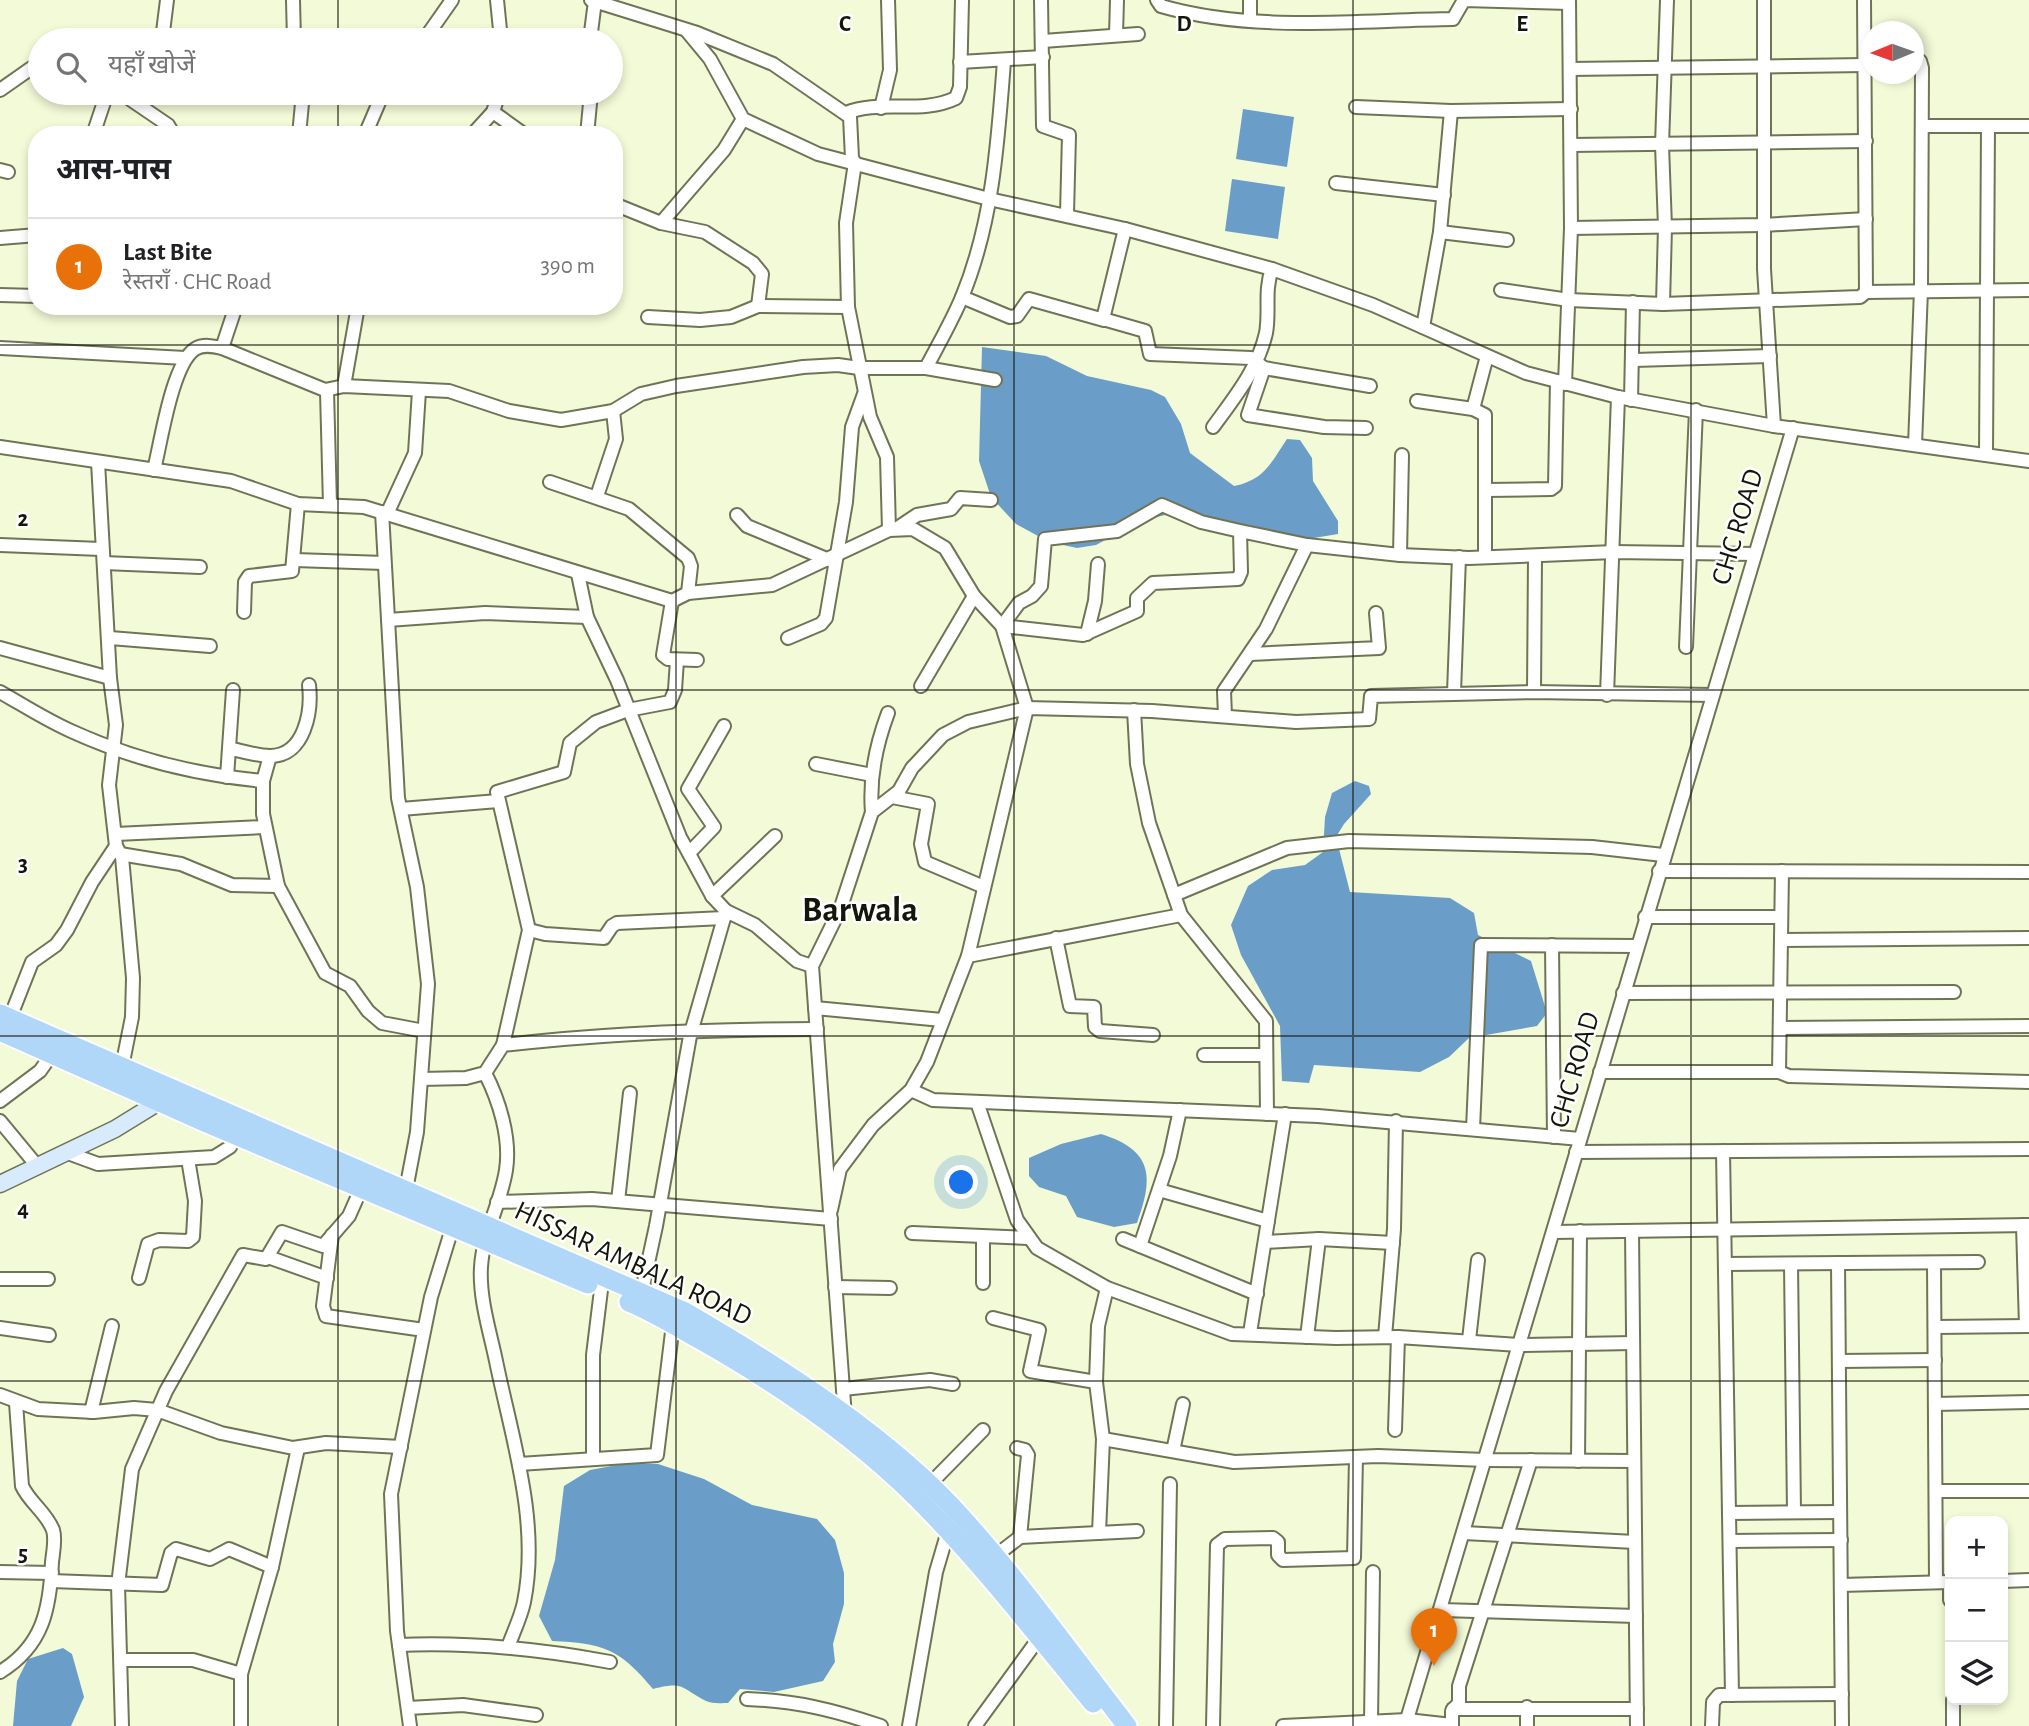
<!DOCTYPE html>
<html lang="hi">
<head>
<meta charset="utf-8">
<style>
  :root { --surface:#fff; --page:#f6f6f6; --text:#202124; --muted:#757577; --line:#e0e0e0; --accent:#7c3aed }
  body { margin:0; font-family:"Alegreya Sans","Noto Sans Devanagari",sans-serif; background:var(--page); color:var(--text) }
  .controls { position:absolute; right:21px; bottom:21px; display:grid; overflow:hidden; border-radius:14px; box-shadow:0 4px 10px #0003 }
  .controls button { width:63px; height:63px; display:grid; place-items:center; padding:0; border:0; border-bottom:2px solid var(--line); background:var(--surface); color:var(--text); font:35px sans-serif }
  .compass { position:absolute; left:1861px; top:21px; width:63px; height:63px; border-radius:50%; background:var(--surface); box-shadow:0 4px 10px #0003; rotate:269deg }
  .you { position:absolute; left:962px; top:1183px; width:24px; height:24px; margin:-18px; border:5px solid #fff; border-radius:50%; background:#1a73e8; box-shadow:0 0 0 10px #1a73e833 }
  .badge { display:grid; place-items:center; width:46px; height:46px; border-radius:50%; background:var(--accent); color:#fff; font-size:23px; font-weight:700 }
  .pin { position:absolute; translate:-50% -58px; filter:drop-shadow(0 2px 4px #0008) }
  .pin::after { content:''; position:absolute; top:37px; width:24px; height:21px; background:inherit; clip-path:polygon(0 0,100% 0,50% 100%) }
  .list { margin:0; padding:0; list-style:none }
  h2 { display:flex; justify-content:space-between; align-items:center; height:91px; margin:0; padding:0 28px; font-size:30px }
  h2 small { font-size:23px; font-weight:400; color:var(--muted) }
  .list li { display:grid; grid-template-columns:46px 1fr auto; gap:21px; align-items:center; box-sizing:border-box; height:98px; padding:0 28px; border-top:2px solid var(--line) }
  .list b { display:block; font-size:26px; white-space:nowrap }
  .list p { margin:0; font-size:23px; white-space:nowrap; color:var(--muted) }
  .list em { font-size:23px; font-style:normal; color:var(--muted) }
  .icon { flex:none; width:38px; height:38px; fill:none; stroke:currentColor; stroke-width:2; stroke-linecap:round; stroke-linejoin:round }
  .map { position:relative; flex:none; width:2029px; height:1726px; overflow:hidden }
  .search { position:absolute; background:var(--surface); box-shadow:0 4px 10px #0003; left:28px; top:28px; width:595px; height:77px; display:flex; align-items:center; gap:18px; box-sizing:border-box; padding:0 24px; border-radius:38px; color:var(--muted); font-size:26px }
  .panel { position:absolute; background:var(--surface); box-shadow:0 4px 10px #0003; left:28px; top:126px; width:595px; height:189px; border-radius:28px }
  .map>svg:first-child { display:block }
  .water { fill:#6b9dc9 }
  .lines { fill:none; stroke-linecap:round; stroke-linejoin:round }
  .street-casing { stroke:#6f7457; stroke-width:16 }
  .secondary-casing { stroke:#6f7457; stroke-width:19 }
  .primary-casing { stroke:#fff; stroke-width:23 }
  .street { stroke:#fff; stroke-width:12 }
  .secondary { stroke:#d8ebfc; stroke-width:16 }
  .primary { stroke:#b0d6f8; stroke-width:19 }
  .grid { fill:none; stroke:#14160a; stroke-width:2; stroke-opacity:0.55 }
  .labels { text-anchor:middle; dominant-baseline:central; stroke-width:5; stroke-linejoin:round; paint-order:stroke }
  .street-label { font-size:28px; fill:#14160a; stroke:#fff }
  .district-label { font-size:35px; font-weight:bold; fill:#14160a; stroke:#fff }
  .grid-label { font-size:23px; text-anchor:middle; font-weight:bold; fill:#14160a; stroke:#fff; stroke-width:5; stroke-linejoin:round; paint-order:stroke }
</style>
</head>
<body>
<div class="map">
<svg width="2029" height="1726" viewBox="0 0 2029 1726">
  <rect width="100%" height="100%" fill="#f3fad8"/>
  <!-- water -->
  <g class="water">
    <path d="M1243,109l51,8 -7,50 -51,-8z"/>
    <path d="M1232,179l53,8 -7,52 -53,-8z"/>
    <path d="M982,347l64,9 41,20 64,14 14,7 16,27 9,29 44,33c30,-6 37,-23 53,-47l13,1 12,18 1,23 25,40v13l-30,5 -143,-24 -24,6 -45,24 -19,3 -28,-6 -33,-18 -25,-27 -12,-36z"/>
    <path d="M1355,781l14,5 2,8 -27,30 -8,13 14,55 100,6 24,15 4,22 53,26 16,52 -10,13 -68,12 -20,19 -29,15 -106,-7 -5,18 -27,-2 -2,-55 -39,-71 -10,-30 17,-39 24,-16 33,-5 18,-13 2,-35 7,-24z"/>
    <path d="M1101,1134c52,16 53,43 36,89l-23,4 -37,-10 -11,-21 -27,-9 -10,-11v-18l32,-14z"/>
    <path d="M628,1463l30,1 46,15 48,26 65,14 18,21 9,33v31l-11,40 2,18 -12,19 -49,11 -34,-3 -12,14c-6,0 -16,1 -22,-2 -26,-13 -21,-20 -53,-12 -33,-40 -50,-46 -101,-48l-13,-25 16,-56 9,-74 26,-16z"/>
    <path d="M63,1648l9,6 12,43 -13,29h-58l4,-45 11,-22z"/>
  </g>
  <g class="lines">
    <!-- street casing -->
    <g class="street-casing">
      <g id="street">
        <path d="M293,0l1,40"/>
        <path d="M497,0l4,40"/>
        <path d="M591,0l106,33 76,31 77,53 2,41 3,5 -9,60 2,84 22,110 17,40 2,73"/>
        <path d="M1041,0l2,126 26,9 -2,79"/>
        <path d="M1157,0l4,6c93,27 197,14 292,13l11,-19 105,3"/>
        <path d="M1250,0v21"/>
        <path d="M1764,0v269l10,157"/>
        <path d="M686,30l24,29 33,60 75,35 171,45 136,30 147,40 101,36 153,68 92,24 156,29 255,35"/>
        <path d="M1116,35l1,-35"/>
        <path d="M162,40l5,-40"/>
        <path d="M424,40l28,-40"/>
        <path d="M590,40l5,-39"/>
        <path d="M1043,41l95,-7"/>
        <path d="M1913,56l7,5 2,7 -1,222 -6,155"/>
        <path d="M960,62l83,-5"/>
        <path d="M1570,69l295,-4"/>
        <path d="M0,90l40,-28"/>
        <path d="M121,93l47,32 6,10"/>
        <path d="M1356,107l95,4 120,-2"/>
        <path d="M881,108l9,-38 -2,-70"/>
        <path d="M493,112l32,23"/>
        <path d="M846,113c34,-14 75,2 110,-15l4,-11 2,-87"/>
        <path d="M1922,126h107"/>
        <path d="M93,135l14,-42"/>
        <path d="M299,135l4,-42"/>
        <path d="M365,135l18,-42"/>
        <path d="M472,135l21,-23 6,-19"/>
        <path d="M587,135l4,-42"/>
        <path d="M1571,145l295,-4"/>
        <path d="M0,170l8,2"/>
        <path d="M1336,183l108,12"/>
        <path d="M614,204l47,19 44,9 48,31 9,11 -4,32"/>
        <path d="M661,223l63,-73 19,-31"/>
        <path d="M1571,228l192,-3 103,-6"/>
        <path d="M1125,229l-22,90 42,12 5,23 101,4 13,10 106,18"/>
        <path d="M1440,232l67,8"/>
        <path d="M0,238l37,-3"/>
        <path d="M1501,290l68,10 94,4 197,-7 6,-5 -2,-292"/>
        <path d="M1866,292l163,-2"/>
        <path d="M0,295l37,1"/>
        <path d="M962,297l48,20 7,-1 12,-17 75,21"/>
        <path d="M1663,304l2,-77 -3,-82 5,-145"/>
        <path d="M648,317l52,3 31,-3 27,-11 90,1"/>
        <path d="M1423,327l17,-95 11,-121"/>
        <path d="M0,348l185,10"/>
        <path d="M222,348l14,-42"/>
        <path d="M1634,360l136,-4"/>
        <path d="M926,368c12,-23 26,-47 36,-71 31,-75 36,-157 42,-236"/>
        <path d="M1264,368l-16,47 76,12 42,1"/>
        <path d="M1565,384l6,-156 -2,-228"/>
        <path d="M344,386l14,-80"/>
        <path d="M327,391l3,114"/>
        <path d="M1631,400l2,-98"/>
        <path d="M1417,401l56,8 12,6v142"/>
        <path d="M1473,409l14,-53"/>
        <path d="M1213,427c21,-29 45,-58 53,-94 4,-21 -2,-43 6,-64"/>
        <path d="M0,447l231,34 67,23 66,3 308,94 16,-8 84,-8 117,-55 24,-1 32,19 29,48 28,30 25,82 -59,248 -41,106 -16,28 -38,35 -33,44 -9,41"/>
        <path d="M1986,455l2,-329"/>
        <path d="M98,462l12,216 6,47 -7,60 7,61 6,11 11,121 -1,39 -10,50"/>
        <path d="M154,470c7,-28 18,-106 41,-121 8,-5 18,-3 27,-1l103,42 19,-4 105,5 60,20 52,9 52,-9 28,-17 35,-8 127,-19 35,-2 21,3h67l69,12"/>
        <path d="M550,482l79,27 59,49 3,8 -3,27"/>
        <path d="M1487,490l64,-1 4,-3 2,-105"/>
        <path d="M597,496l19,-57 -3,-28"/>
        <path d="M382,512l16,286 19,89 11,97 -11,148 -12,63"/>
        <path d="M387,514l28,-61 4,-62"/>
        <path d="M737,515l10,11 82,34"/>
        <path d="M896,529l21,-14 34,-6 9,-11 31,2"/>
        <path d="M1240,531l1,41 -3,7 -85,4 -16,15v13l-54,24 -81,-9 17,-23 13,-7 9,-10 4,-47 72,-8 45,-26 39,17 39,9 67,14 93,10 69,3 145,-6 141,2"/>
        <path d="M0,545l101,4"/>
        <path d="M1400,555l2,-100"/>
        <path d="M295,560l89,3"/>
        <path d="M104,563l96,4"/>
        <path d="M578,574l9,43 30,63 63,157 32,59 14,15 29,14 42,36 15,5"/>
        <path d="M672,601l-9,54 5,4 29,1"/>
        <path d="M244,612l1,-30 4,-6 43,-5 6,-67"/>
        <path d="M388,620l97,-7 102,4"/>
        <path d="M1087,634l8,-33 3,-37"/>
        <path d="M110,638l100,8"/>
        <path d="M788,638l33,-14 5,-6 20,-116 6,-75 12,-33"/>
        <path d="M1686,647l10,-237"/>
        <path d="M0,648l110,30"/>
        <path d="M1250,654l129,-6 -3,-35"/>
        <path d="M921,686l53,-90"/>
        <path d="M0,692c23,13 46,28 71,39 59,27 127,44 192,50"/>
        <path d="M1534,692l1,-135"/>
        <path d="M1454,693l5,-136"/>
        <path d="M1607,695l11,-298"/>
        <path d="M1134,710l3,54 12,59 32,92 85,106 1,93"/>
        <path d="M1225,716l-1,-25 42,-62 41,-84"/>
        <path d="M231,749c12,2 27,7 39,7 35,0 42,-45 39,-71"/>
        <path d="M270,756l-7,25v33l15,72 47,87 25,13 18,25 14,12 42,8"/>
        <path d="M816,764l56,11"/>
        <path d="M227,777l6,-87"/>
        <path d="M892,797l36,7 -7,40 4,18 59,25"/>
        <path d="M401,809l97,-8"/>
        <path d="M872,812c-3,-35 4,-67 16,-99"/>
        <path d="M116,834l148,-7"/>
        <path d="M689,853l25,-26 -26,-38 36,-63"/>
        <path d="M120,854l61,10 51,21 46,1"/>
        <path d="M1659,871l370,1"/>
        <path d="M1782,871l-3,201 10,4 240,6"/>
        <path d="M1174,895l113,-47 62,-7 243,6 71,8"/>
        <path d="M712,896l63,-60"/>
        <path d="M1645,917h136"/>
        <path d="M529,930l16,4 59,4 8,-12 5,-3 107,-5"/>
        <path d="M1056,938l14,68 24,1 1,20 5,4 53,4"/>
        <path d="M1781,940l248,-2"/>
        <path d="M1552,945l2,192"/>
        <path d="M968,956l213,-41"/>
        <path d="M1623,993l331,-1"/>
        <path d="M815,1008l127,12"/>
        <path d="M10,1018l22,-56 24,-17 11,-15 25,-48 24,-36"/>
        <path d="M1780,1028l249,-2"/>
        <path d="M503,1045l26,-115 -32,-138 67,-20 6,-29 26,-21 32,-12 42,-8 5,-12 2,-30"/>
        <path d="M1204,1055h62"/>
        <path d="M1600,1072h179"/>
        <path d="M485,1073c14,27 26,65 21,97 -5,33 -23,63 -25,97 -2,31 9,65 15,94 16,78 44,161 28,241 -3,15 -11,31 -16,45"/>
        <path d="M421,1079l45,-1 19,-5 18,-28c104,-12 208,-16 314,-16"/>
        <path d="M911,1090l22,10 385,16 262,23"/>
        <path d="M0,1101l40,-30 12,-17"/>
        <path d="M977,1102l40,118 20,28 70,40 125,46 104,4 62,-1 121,8 114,-2"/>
        <path d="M0,1121l38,46"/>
        <path d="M1473,1129l8,-184 156,1"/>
        <path d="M1723,1151l9,544"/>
        <path d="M1576,1152l453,-3"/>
        <path d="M68,1153l30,11 116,-7 16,-10 6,-12"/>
        <path d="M1159,1190l109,31"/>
        <path d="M618,1201l12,-108"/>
        <path d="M497,1202l95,-3 239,20"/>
        <path d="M2023,1225l3,101"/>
        <path d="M1632,1231l5,495"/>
        <path d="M1553,1232l476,-7"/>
        <path d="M912,1233l116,5"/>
        <path d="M332,1235l-9,71 3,10 98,14"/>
        <path d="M983,1238v45"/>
        <path d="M1123,1239l134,55"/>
        <path d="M1265,1242l54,-3 74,4"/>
        <path d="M1140,1246l30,-90 10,-46"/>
        <path d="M268,1257l59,21"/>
        <path d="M1838,1263l4,463"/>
        <path d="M1934,1263l2,319"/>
        <path d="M1726,1264l252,-2"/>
        <path d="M1791,1264l3,248"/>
        <path d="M139,1278l9,-34 11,-4 29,1 5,-4 2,-36 -7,-42"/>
        <path d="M0,1279h48"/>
        <path d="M835,1287l55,1"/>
        <path d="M640,1300l16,-74 34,-190 36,-125"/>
        <path d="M993,1318l46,12 -9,41 66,11"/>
        <path d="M1935,1327l94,-1"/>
        <path d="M0,1328l49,7"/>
        <path d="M1250,1333l35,-219"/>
        <path d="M1307,1337l12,-98"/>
        <path d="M1385,1337l9,-108 2,-108"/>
        <path d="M1469,1340l9,-80"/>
        <path d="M1839,1361l96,-1"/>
        <path d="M843,1389l87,-9 23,4"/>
        <path d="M0,1395l38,14 56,3 40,-4 23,2 64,23 72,15 33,-5 75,4"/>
        <path d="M1935,1404l94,-2"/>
        <path d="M91,1412l21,-86"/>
        <path d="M845,1417l-33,-451 29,-59 31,-95 27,-21 13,-23 31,-33 25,-13 59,-14 125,3 144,11 73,-3 2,-23 163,-4 178,3"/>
        <path d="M1395,1430l3,-93"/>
        <path d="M1103,1439l131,23 144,-6 108,4 148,1"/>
        <path d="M1017,1448l8,2 3,5 -8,82"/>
        <path d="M1173,1451l10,-47"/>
        <path d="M593,1459v-104l8,-65"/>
        <path d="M1578,1461l2,-230"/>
        <path d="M519,1464l138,-9 16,-131"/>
        <path d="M928,1486l55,-56"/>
        <path d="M1936,1491h93"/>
        <path d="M1729,1513l111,-1"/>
        <path d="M1099,1533l4,-94 -7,-57 2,-56 9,-38"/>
        <path d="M1464,1533l171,9"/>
        <path d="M1730,1541l111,-1"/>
        <path d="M994,1557l26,-20 117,-6"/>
        <path d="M0,1572l52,1"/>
        <path d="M51,1581l111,4 9,-32 5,-4 34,10 19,-10 43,18"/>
        <path d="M2003,1581l26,-1"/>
        <path d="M1950,1582v18"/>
        <path d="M1841,1585l109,-3"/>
        <path d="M1442,1610l194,6"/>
        <path d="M399,1645c71,-3 141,4 211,17"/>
        <path d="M121,1660h72l48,14"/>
        <path d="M0,1672c43,-26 50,-63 52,-110 1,-10 4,-23 1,-32 -7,-18 -23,-27 -31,-44l-6,-83"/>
        <path d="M747,1699c50,2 87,11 134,27"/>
        <path d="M1953,1700v26"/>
        <path d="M408,1708l55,-3 73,10"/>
        <path d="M1453,1709h184"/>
        <path d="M1371,1722l2,-150"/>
        <path d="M122,1726l-4,-141 14,-116 34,-78 77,-136 23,4 16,-27 41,14 26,-30 15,-34"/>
        <path d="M241,1726v-52l31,-107 26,-119"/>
        <path d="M410,1726l-13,-95 -6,-137 40,-197 23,-75"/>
        <path d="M909,1726l27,-154 12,-41"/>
        <path d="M975,1726l64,-88"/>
        <path d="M1166,1726l4,-242"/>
        <path d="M1213,1726l4,-181 8,-6 48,-1 5,4v13l5,5 71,-2 2,-101"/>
        <path d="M1283,1726l124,-6 45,5"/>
        <path d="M1405,1726l388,-1298"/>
        <path d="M1452,1726v-15l7,-8v-17l72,-226"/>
        <path d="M1527,1726v-19"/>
        <path d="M1712,1726l1,-24 6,-7 123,-1"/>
      </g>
    </g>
    <!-- secondary casing -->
    <g class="secondary-casing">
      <path id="secondary" d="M0,1184l115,-55 52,-32"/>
    </g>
    <!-- primary casing -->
    <g class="primary-casing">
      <g id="primary">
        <path d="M0,1014l685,298c95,55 207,126 280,209 58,65 109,137 162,205"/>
        <path d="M0,1031l207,92 381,161"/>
        <path d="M629,1302c24,10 47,24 70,37 78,44 154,95 218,159 64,64 119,136 176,205"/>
      </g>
    </g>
    <!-- street -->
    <use href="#street" class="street"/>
    <!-- secondary -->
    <use href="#secondary" class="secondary"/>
    <!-- primary -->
    <use href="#primary" class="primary"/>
  </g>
  <!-- grid -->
  <path class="grid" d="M338,0v40M676,0v1726M1014,0v1726M1353,0v1726M1691,0v1726M338,93v42M338,306v1420M0,345h2029M0,690h2029M0,1036h2029M0,1381h2029"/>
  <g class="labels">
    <!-- street labels -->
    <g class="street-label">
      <text transform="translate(1738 527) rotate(-73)">CHC ROAD</text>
      <text transform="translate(1575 1070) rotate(-74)">CHC ROAD</text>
      <text transform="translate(633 1264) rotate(25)">HISSAR AMBALA ROAD</text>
    </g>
    <!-- district labels -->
    <g class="district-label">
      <text x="860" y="910">Barwala</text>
    </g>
  </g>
  <g class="grid-label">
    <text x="845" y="31">C</text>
    <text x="1184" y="31">D</text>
    <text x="1522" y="31">E</text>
    <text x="23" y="526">2</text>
    <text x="23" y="871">3</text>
    <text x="23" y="1216">4</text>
    <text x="23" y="1561">5</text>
  </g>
</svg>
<div class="controls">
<button>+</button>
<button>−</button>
<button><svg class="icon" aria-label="layers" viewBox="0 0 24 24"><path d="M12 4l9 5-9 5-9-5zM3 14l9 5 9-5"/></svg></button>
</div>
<svg class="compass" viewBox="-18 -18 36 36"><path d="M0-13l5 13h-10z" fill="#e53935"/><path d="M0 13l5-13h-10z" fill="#757577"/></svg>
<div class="you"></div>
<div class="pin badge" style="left:1434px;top:1666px;background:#e8710a">1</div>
<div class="search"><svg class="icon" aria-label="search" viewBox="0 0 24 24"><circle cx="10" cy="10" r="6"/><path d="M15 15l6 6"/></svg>यहाँ खोजें</div>
<section class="panel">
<h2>आस-पास<small></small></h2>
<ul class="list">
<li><span class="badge" style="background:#e8710a">1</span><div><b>Last Bite</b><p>रेस्तराँ · CHC Road</p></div><em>390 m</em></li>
</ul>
</section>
</div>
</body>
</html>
